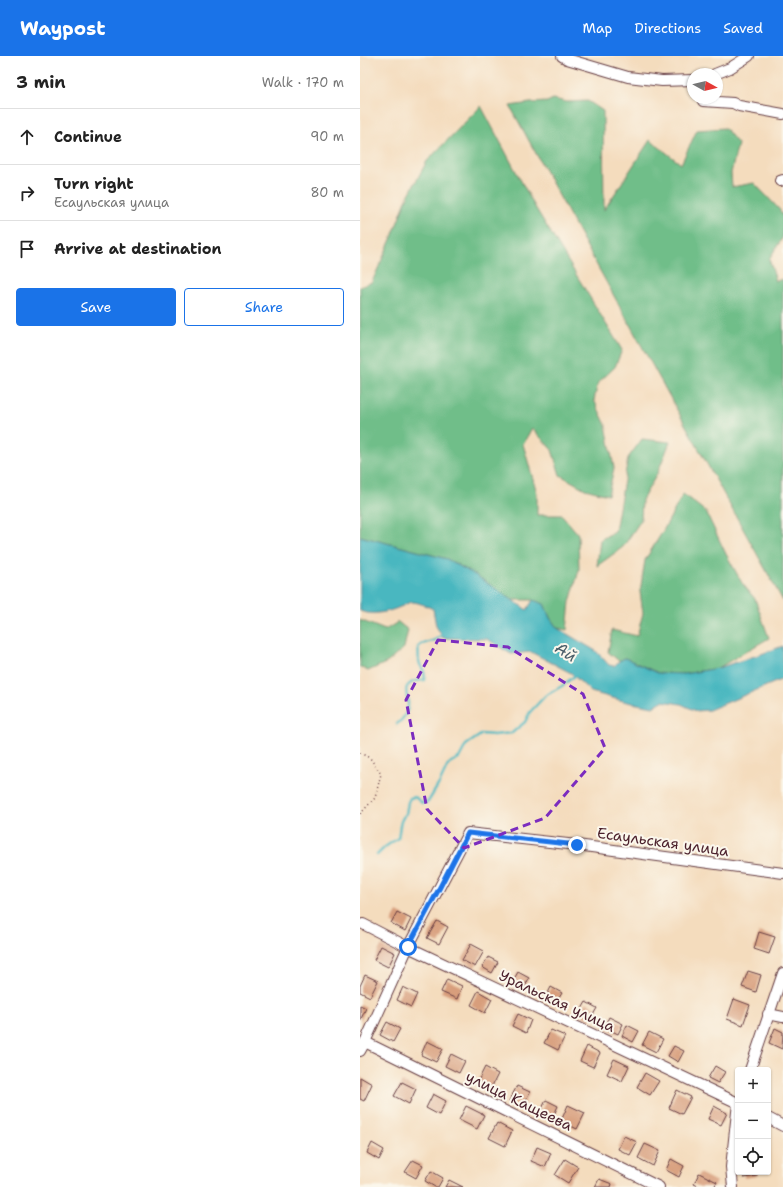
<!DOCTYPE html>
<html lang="en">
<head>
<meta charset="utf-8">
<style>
  :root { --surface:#fff; --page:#f2f2f2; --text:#222; --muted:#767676; --line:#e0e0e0; --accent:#1a73e8 }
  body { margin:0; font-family:"Shantell Sans",sans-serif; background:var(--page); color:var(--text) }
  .controls { position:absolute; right:12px; bottom:12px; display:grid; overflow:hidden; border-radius:4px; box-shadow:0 1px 3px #0004 }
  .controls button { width:36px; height:36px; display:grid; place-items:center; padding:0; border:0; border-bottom:1px solid var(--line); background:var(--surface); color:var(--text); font:20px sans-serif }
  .compass { position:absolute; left:327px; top:12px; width:36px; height:36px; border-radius:50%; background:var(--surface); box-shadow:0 1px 3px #0004; rotate:98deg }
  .stop { position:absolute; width:12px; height:12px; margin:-9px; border:3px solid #1a73e8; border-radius:50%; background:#fff }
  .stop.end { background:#1a73e8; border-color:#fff; box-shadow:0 1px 4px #0008 }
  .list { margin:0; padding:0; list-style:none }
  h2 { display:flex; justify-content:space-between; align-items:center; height:52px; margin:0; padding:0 16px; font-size:17px }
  h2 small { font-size:13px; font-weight:400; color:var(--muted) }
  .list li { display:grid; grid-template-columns:26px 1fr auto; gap:12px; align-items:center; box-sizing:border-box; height:56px; padding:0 16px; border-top:1px solid var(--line) }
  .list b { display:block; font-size:15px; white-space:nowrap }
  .list p { margin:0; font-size:13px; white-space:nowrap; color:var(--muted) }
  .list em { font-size:13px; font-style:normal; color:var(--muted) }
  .actions { display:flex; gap:8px; padding:12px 16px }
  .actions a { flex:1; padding:9px 0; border:1px solid var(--accent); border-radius:4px; text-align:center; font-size:14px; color:var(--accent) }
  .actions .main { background:var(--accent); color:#fff }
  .icon { flex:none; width:22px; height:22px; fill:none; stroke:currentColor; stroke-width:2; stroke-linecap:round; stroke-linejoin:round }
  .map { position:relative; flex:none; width:423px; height:1131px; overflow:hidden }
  header { display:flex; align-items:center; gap:24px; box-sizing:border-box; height:56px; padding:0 20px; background:var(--accent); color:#fff }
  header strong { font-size:19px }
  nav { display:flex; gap:22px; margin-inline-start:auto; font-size:14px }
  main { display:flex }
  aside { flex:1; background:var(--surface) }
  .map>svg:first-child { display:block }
  .forest { fill:#6fbe89; stroke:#5c6e5a }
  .water { fill:#48b7c0; stroke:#496b76 }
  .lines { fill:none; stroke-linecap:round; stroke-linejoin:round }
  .stream { stroke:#48b7c0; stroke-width:2.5 }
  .building { fill:#d89e7c }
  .minor-casing { stroke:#643b41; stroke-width:12 }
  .path { stroke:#643b41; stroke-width:1.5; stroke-dasharray:1 3; stroke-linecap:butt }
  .minor { stroke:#fff; stroke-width:10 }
  .route { stroke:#1a73e8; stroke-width:5 }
  .marked { fill:none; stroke:#7b2cbf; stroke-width:3; stroke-dasharray:8 5; stroke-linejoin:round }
  .labels { text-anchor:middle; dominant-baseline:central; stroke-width:4; stroke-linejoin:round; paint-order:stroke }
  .street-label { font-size:15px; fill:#4a1f2b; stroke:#fbf7ec }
  .water-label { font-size:16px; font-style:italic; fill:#495c67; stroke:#fbf7ec }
</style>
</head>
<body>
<header>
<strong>Waypost</strong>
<nav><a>Map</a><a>Directions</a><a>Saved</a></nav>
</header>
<main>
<aside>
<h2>3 min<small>Walk · 170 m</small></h2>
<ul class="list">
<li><svg class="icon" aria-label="ahead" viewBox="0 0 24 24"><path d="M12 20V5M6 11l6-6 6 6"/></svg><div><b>Continue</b></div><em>90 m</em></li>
<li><svg class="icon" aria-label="right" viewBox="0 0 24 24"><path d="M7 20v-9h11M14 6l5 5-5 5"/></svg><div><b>Turn right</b><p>Есаульская улица</p></div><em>80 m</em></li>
<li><svg class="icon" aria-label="arrive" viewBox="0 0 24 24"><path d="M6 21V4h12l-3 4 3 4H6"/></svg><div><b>Arrive at destination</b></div></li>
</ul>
<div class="actions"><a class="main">Save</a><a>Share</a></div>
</aside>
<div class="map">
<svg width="423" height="1131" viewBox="0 0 423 1131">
  <rect width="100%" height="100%" fill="#fbf7ec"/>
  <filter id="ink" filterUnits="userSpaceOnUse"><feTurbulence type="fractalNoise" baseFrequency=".025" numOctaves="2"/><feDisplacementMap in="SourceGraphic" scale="8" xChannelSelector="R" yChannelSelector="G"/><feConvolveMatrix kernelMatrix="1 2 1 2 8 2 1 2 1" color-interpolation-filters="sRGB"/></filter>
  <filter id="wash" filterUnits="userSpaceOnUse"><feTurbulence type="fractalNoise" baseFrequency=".012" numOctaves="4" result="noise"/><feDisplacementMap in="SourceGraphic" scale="16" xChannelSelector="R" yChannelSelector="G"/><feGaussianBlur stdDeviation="0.9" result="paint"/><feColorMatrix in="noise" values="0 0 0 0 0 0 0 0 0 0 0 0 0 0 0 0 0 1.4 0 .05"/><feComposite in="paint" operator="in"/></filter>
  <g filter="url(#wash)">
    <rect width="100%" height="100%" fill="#f4dcbd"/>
    <!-- forest -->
    <g class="forest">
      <path d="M193,43l14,3 21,-1 15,10 1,99 46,-70 31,24 16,-34 28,-2 13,16 -7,29 1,14 22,-4 25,26 4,6v22l-14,22 7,22 7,-2v322l-184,-332 -89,-163 20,-3 17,-1z"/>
      <path d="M121,50l54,101 87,143 -7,17 -17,16 -4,17 12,25 8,43 -6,27 -23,-6 -25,-14 -8,-25 -20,-22 -9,16 14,49v22h25l16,19 1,36 -9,32 -3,28 -10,-2 -7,-10 -6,-14 -11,-4h-21l-35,-24 -30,-17 -87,-23v-249l12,-5 20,-45 15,-39 20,-37z"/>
      <path d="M282,383l28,3 -13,32 -15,26 -1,20 -18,27 -26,19 3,-26 15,-9 13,-73z"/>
      <path d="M323,438l23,18 20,42 16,29 13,16 14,39 -51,30 -34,6 -26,-1 -33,-15 -6,3 -11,-9 4,-22 25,6 6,-23 -3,-21 5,-32 18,-29z"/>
      <path d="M0,564l25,10 13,-8 10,8 -4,18 -16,14 -20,9 -8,-4z"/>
    </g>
    <!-- water -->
    <path class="water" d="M0,480l87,23 30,17 50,34 6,-10 11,4 6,14 7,10 39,23 13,14 5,1 5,-5 6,-3 33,15 26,1 34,-6 46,-15 19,-7v33l-74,31 -13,1 -15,-7 -19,-3 -9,6 -26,-5 -36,-10 -20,-19 -40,-21 -20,2 -24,-15 -44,-1 -7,-12 -3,-17c-6,-3 -15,-7 -21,-7 -4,0 -8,4 -12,5 -11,5 -29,9 -40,4z"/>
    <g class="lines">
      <!-- stream -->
      <g class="stream">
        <path d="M37,668c7,-5 12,-14 11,-22 -1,-8 -5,-14 3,-19 4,-3 9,-2 13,-3 3,-9 -4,-12 -5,-19 -1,-5 0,-9 -1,-14l4,-3 13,-4 8,-6"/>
        <path d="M17,799l8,-8 13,-9c2,-9 1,-18 8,-24l2,-12 2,-4 5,-1 7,6 6,-1 12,-20 7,-15 4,-5 8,-4 7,-13 16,-11 12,1 18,-2 13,-11 5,-10 15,-16 17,-10 15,-12"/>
      </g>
    </g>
    <g id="blocks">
      <!-- building -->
      <g class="building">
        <path d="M37,856l14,7 -6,12 -14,-8z"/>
        <path d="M77,865l11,6 -9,17 -12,-6z"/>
        <path d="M399,876l16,5 -6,17 -15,-5z"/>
        <path d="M111,888l13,7 -9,16 -13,-7z"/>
        <path d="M21,890l14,7 -7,14 -14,-7z"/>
        <path d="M128,901l10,5 -6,11 -10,-6z"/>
        <path d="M388,915l13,4 -5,17 -14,-5z"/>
        <path d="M158,916l11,6 -6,13 -12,-7z"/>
        <path d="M5,919l13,6 -8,16 -10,-5v-6z"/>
        <path d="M87,923l15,7 -5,13 -16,-7z"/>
        <path d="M43,931l14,7 -6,13 -14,-7z"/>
        <path d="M191,931l11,6 -6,10 -10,-6z"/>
        <path d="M118,935l14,8 -7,14 -14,-8z"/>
        <path d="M374,943l16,6 -7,20 -16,-6z"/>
        <path d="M226,946l11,6 -7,12 -11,-6z"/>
        <path d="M0,949l6,3 -6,13z"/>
        <path d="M158,958l13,6 -5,13 -14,-7z"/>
        <path d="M249,961l14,7 -5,10 -14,-7z"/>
        <path d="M27,966l13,7 -7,13 -13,-7z"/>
        <path d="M267,969l12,6 -6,11 -11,-6z"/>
        <path d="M415,972l8,4 -1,17 -13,-6z"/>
        <path d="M191,974l14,6 -7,14 -14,-7z"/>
        <path d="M289,976l14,7 -7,13 -14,-7z"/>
        <path d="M67,985l16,8 -7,13 -15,-7z"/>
        <path d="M227,990l13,7 -7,14 -13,-6z"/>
        <path d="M314,990l10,5 -6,11 -10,-6z"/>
        <path d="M91,998l14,7 -6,12 -14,-7z"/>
        <path d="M254,1003l15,7 -7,15 -15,-7z"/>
        <path d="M355,1010l10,6 -7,11 -10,-5z"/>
        <path d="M125,1011l13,7 -7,14 -13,-7z"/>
        <path d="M285,1017l14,8 -9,14 -13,-8z"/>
        <path d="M0,1021l12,7 -8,17 -4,-2z"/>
        <path d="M42,1026l14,7 -7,15 -15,-8z"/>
        <path d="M157,1030l13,6 -8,15 -13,-6z"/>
        <path d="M317,1034l14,7 -9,17 -13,-6z"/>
        <path d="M73,1038l13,7 -7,14 -13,-7z"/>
        <path d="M186,1044l12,6 -6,13 -12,-6z"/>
        <path d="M208,1049l17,8 -8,16 -16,-8z"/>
        <path d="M106,1050l18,9 -7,14 -18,-9z"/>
        <path d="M354,1050l13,7 -6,12 -13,-6z"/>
        <path d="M137,1067l15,8 -7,15 -16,-8z"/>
        <path d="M264,1080l13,6 -7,13 -12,-6z"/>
        <path d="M12,1087l12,7 -5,10 -12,-7z"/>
        <path d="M285,1088l15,7 -7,15 -15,-8z"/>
        <path d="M177,1091l14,6 -6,14 -14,-6z"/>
        <path d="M205,1103l13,8 -10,16 -13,-8z"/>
        <path d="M311,1103l13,7 -5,11 -13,-7z"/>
        <path d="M53,1104l10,5 -7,13 -11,-6z"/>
        <path d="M71,1115l12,7 -5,9h-3l-10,-6z"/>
        <path d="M384,1116h12l1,4 -13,2z"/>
        <path d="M339,1117l18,9 -3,5h-14l-6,-3z"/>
        <path d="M239,1123l13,5 -1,3h-16z"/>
        <path d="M89,1124l14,7h-18z"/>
      </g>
    </g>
  </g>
  <g filter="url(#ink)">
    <use href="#blocks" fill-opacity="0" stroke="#643b41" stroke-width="1"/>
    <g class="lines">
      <!-- minor casing -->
      <g class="minor-casing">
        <g id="minor">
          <path d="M202,0l5,3 61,18 34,4 31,-1"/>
          <path d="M355,18l15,-6 19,-12"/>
          <path d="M343,45l30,2 6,3 44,8"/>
          <path d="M420,125l3,-1"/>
          <path d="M3,868l45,23 330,156 -7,64 2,20"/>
          <path d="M408,958l15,3"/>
          <path d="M5,986l294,145"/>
          <path d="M0,995l5,-9 43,-95 60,-114 109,12 206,28"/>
          <path d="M390,1014l33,-97"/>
          <path d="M408,1062l15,8"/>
        </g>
      </g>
      <!-- path -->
      <path class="path" d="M0,697l10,5 11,16 -6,24 -15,16"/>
      <!-- minor -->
      <use href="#minor" class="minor"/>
    </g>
  </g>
  <g class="lines" filter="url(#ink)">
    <!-- route -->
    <path class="route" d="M48,891l32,-60 28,-54 109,12"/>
  </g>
  <!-- marked area -->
  <path class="marked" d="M78,584l70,7 75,47 22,54 -60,70 -81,30 -37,-39 -21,-109z"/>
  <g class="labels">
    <!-- street labels -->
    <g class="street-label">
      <text transform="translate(303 786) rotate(8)">Есаульская улица</text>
      <text transform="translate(197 945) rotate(25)">Уральская улица</text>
      <text transform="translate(159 1045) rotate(26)">улица Кащеева</text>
    </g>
    <!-- water labels -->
    <g class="water-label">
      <text transform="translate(206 596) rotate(32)">Ай</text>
    </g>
  </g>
</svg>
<div class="controls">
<button>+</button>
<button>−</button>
<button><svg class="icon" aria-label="locate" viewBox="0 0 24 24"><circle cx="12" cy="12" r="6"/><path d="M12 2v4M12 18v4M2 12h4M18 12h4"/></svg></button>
</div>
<svg class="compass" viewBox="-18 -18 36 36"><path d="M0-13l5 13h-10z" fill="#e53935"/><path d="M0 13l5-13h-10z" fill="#767676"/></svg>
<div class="stop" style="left:48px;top:891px"></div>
<div class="stop end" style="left:217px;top:789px"></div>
</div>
</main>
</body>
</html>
